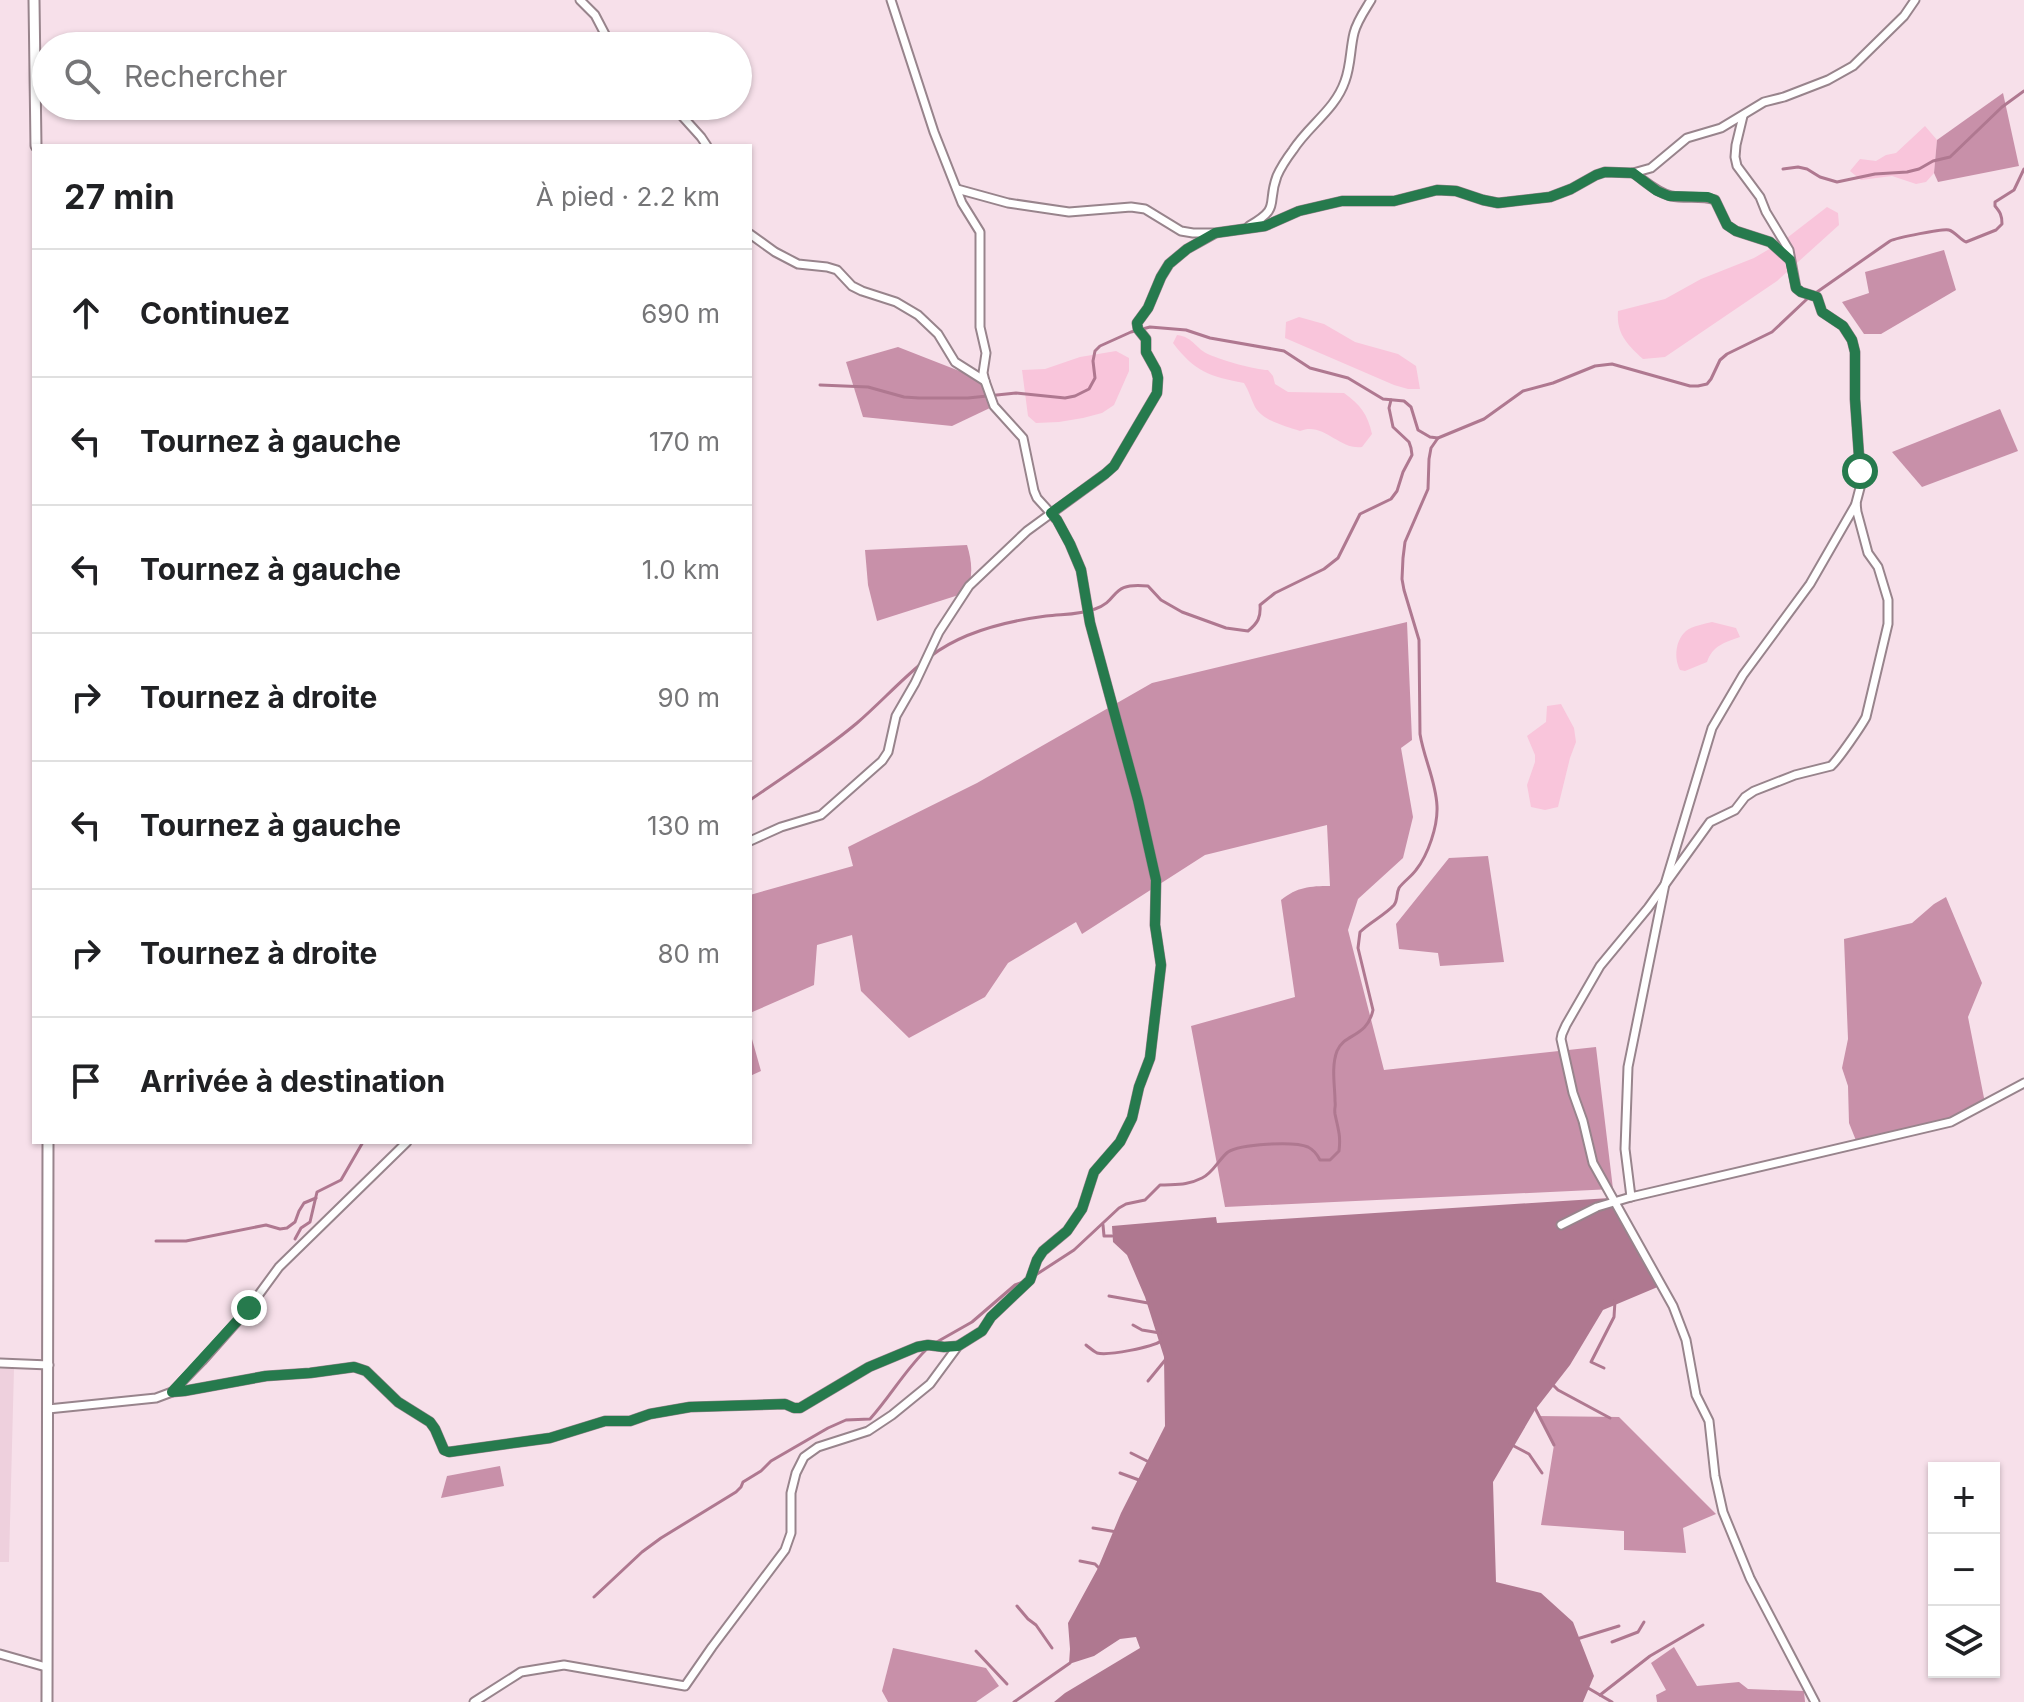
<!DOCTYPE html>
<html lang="fr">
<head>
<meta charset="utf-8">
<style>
  :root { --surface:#fff; --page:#f6f6f6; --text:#202124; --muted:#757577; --line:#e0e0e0 }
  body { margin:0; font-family:Inter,sans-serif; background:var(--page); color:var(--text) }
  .controls { position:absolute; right:24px; bottom:24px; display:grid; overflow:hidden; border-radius:0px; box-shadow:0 2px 6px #0004 }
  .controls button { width:72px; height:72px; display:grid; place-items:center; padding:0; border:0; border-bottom:2px solid var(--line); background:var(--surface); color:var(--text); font:40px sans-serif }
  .stop { position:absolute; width:24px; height:24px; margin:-18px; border:6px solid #267a4d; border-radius:50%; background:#fff }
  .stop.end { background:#267a4d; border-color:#fff; box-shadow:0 2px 8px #0008 }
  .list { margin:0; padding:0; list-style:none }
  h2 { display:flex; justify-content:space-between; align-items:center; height:104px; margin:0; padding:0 32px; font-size:34px }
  h2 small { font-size:26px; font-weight:400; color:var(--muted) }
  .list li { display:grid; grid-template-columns:52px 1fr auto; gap:24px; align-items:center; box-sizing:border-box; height:128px; padding:0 32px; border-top:2px solid var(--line) }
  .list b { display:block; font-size:30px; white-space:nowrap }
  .list em { font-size:26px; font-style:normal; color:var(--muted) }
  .icon { flex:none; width:44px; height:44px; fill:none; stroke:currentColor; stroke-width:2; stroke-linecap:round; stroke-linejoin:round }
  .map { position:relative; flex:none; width:2024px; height:1702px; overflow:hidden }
  .search { position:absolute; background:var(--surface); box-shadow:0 2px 6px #0004; left:32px; top:32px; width:720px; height:88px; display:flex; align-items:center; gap:20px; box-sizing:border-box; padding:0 28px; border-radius:44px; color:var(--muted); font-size:30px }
  .panel { position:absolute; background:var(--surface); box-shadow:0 2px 6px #0004; left:32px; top:144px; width:720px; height:1000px; border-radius:0px }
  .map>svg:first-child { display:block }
  .built { fill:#eed0dd }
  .green { fill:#f9c5db }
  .forest { fill:#c890a9 }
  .water { fill:#af7890 }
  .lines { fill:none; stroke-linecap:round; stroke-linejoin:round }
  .stream { stroke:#af7890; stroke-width:3 }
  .minor-casing { stroke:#98848c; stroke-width:11 }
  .tertiary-casing { stroke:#98848c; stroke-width:13 }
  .minor { stroke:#fff; stroke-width:7 }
  .tertiary { stroke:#fff; stroke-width:9 }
  .route { stroke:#267a4d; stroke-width:10 }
</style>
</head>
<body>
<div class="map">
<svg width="2024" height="1702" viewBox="0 0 2024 1702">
  <rect width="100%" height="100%" fill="#f7e0ea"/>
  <!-- built -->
  <path class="built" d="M0,1369h14l-5,193h-9z"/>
  <!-- green -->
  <g class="green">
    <path d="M1925,126l12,14 -3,33 -8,9 -10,2 -24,-8 -31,4 -11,-9 10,-12 16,2 10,-6 10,-2z"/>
    <path d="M1827,207l11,6 1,12 -62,56 -112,76 -22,2c-15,-14 -27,-25 -25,-48l47,-12 36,-20 53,-21 29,-17z"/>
    <path d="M1299,317l25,7 31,18 43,12 18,12 4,23h-12l-14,-4 -109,-47 1,-16z"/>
    <path d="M1177,335c17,2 18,14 33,20 12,5 45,15 58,15l5,6 2,8 13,8 56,1c16,11 24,22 28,41l-10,13c-23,3 -39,-26 -62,-16 -15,-5 -37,-10 -45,-24 -4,-8 -6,-16 -11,-24 -35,-7 -49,-11 -71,-40z"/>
    <path d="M1116,351l13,7v13l-15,34 -12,8 -19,5 -24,4 -23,1 -8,-7 -6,-46 23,-1 35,-12z"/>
    <path d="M1712,622l24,6 4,9c-16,6 -27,8 -33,25l-22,9 -5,-1c-6,-12 -5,-29 6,-39 6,-5 18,-7 26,-9z"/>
    <path d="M1561,704l13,24 2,14 -6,16 -12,49 -13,3 -14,-3 -4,-22 8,-23v-7l-8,-19 19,-14 1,-16z"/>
  </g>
  <!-- forest -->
  <g class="forest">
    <path d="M2003,93l16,73 -81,16 -4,-9 3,-33z"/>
    <path d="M1944,250l12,40 -75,44h-17l-22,-32 27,-9 -4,-21z"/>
    <path d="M898,347l87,34 7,26 -40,19 -89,-9 -17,-55z"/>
    <path d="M2000,409l18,42 -96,36 -30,-35z"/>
    <path d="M967,545c5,16 7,34 -2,48l-88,28 -9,-36 -3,-35z"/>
    <path d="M1407,622l5,118 -11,8 12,69 -10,41 -45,41 -10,31 36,140 212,-23 17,142 -388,18 -34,-181 104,-29 -14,-97c16,-13 29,-14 49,-14l-3,-61 -122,30 -123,79 -6,-12 -68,41 -23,34 -76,41 -48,-47 -9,-56 -35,10 -3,40 -64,28v-118l103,-29 -5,-19 129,-64 175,-100z"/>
    <path d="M1488,856l16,106 -64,4 -2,-13 -39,-4 -3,-25 53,-66z"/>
    <path d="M1946,897l36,86 -14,34 17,86 -34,19 -94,21 -8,-20 -1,-37 -6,-18 6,-29 -4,-100 68,-16 22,-19z"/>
    <path d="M750,1032l11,39 -11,5z"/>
    <path d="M1538,1416l81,1 97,97 -33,14 3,25 -62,-3v-19l-83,-6 13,-80z"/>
    <path d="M500,1466l4,20 -63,12 6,-22z"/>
    <path d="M1674,1647l23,39 42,-4 9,7 56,2 1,11h-148l-1,-7 10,-5 -15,-27z"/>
    <path d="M893,1648l93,20 13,18 -23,16h-88l-6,-11z"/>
  </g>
  <!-- water -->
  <path class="water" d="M1610,1198l50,88 -57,24 -33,55 -35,45 -42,72 3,100 45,11 32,29 21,54 -11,26h-529l11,-9 75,-45 -4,-11 -16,2 -26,17 -25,8 1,-15 -2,-26 30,-55 23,-55 44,-87 -1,-69 -19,-60 -18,-42 -14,-13 -1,-16 104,-9 1,6z"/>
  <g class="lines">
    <!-- stream -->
    <g class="stream">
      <path d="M1783,169l15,-2 9,2 13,8 17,5 38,-8 32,-2 12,-3 14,-8 17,-4 52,-50 22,-16"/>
      <path d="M820,385l48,2 36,10 15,1h49l48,-5 49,5 10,-2 14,-7 6,-11 -2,-17 2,-10 5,-5 31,-14 19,-5 36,3 24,8 74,13 26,17 38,10 35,21 21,2 7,6 7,23 12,7 8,1 46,-19 39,-28 30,-8 42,-17 17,-2 78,22h8l9,-2 4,-5 9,-19 7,-6 45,-22 35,-33 83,-58c6,-3 54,-13 59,-11 6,2 11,9 17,12l30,-12 6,-6c0,-9 -2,-12 -7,-18v-4l19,-12 10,-21"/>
      <path d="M931,656c31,-24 77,-35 115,-40 17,-2 33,-1 49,-7 26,-9 13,-27 53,-23l13,14 21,12 44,16 22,3c10,-8 13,-14 12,-26l15,-12 49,-24 14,-11 22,-44 31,-15 6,-8 6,-19 9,-17 -1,-7 -2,-6 -16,-15 -4,-19 2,-8"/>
      <path d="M750,800c35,-24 75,-50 107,-77 22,-19 42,-41 65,-60"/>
      <path d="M1103,1225l1,11h8"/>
      <path d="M295,1239l6,-11 9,-6 7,-30 24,-12 22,-38"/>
      <path d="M156,1241h30l80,-16 14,4 7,-1 8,-6 4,-11 5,-8 12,-5"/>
      <path d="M1034,1276l40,-26 45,-42 7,-4 19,-4 15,-15c17,-1 26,1 42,-7 11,-5 17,-19 26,-26 12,-8 66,-11 80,-5 6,3 9,7 12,13h10l9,-9c2,-16 -1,-22 -4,-37 -1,-8 1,-5 0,-13 0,-15 -4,-34 2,-50 7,-18 30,-13 36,-41l-15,-62 2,-16c10,-10 25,-17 34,-27 4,-5 2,-11 5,-17 4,-6 13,-12 17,-18 12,-15 22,-44 21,-64 -1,-25 -13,-47 -17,-72l-1,-94 -15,-50 -2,-11 1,-21 2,-16 23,-53 1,-30 2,-11 7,-10"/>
      <path d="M1109,1296l39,7"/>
      <path d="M1133,1325l9,5 18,3"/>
      <path d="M935,1343l37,-21 43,-37 8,-3"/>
      <path d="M1086,1345c4,3 7,6 11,8 11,3 56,-6 64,-12"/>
      <path d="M1604,1368l-13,-6 23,-45 1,-16"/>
      <path d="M1148,1381l18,-22"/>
      <path d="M1551,1383l7,7 52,28"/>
      <path d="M1534,1406l20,39"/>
      <path d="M1510,1444l19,10 13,19"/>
      <path d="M1131,1453l18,9"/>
      <path d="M1120,1473l19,7"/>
      <path d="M1093,1528l24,4"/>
      <path d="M1080,1561l15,3 6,6"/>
      <path d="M594,1597l48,-45 19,-14 75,-46 5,-5 2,-5 18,-11 10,-10 57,-33 18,-8 24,-1c21,-23 36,-51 59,-72"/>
      <path d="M1017,1606l11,13 8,6 16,23"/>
      <path d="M1577,1639l42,-13"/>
      <path d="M1612,1642l26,-10 6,-10"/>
      <path d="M976,1651l31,33"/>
      <path d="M1588,1688l24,14"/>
      <path d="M1600,1695l50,-39 53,-31"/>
      <path d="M1014,1702l56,-39"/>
    </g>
    <!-- minor casing -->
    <g class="minor-casing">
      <g id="minor">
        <path d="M580,0l15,15 12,23 8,8"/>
        <path d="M673,106l28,31 6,9"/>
        <path d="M1743,116l-7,29 -1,12 2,9 23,31 6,15 23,38 7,38 5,4 16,5 5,15 21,14 9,14 3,12v47l6,85 -5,19 1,9 11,41 10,14 10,33v24l-22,93c-4,8 -28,43 -35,49l-36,9 -41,16 -9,6 -10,13 -25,12 -62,86 -48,58 -34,59 -4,9 -1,5 12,54 10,28 10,42 80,143 13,34 10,55 13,26 6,55 8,36 27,66 65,124"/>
        <path d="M1633,173c12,8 24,20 38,23 15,3 30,-1 44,4l12,25 9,6 34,11 20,18"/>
        <path d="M957,189l51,14 61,9 62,-5 14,2 36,22 12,2h22l50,-7 34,-15 43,-10h52l43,-11 19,1 27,9 15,3 52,-6 21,-8 25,-14 9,-3 28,1 18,-5 36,-30 34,-10 43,-26 20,-5 44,-17 25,-14 51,-50 11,-16"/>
        <path d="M1249,226c33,-19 17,-21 28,-50 4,-9 10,-18 16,-26 16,-25 42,-40 52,-69 6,-16 5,-32 9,-48 3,-12 11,-23 17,-33"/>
        <path d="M750,234l25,18 23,12 29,3 10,3 15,16 10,5 34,11 22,13 20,19 17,28 30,19"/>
        <path d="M1856,504l-46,80 -67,91 -31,53 -47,156 -37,183 -3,82 6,48 320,-75 73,-39"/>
        <path d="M750,841l31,-14 40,-12 61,-54 6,-9 8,-36 19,-33 24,-51 30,-46 58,-55 78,-57 9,-8 43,-73 1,-15 -2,-8 -10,-18v-13l-8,-10 -1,-6 11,-15 13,-31 8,-13 18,-15 27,-15"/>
        <path d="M1561,1225l36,-18 34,-10"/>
        <path d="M0,1363l49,2"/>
        <path d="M172,1392l12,-1 82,-15 44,-3 44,-6 12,4 32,31 32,20 5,7 9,21 5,2 101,-14 55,-17h25l20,-7 40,-7 95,-3 9,4h6l69,-41 48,-20 11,-2 16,2 14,-1"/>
        <path d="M48,1409l108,-11 16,-6 30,-31 47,-53 30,-41 128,-125"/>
        <path d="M0,1654l46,13"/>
        <path d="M474,1702l47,-30 43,-7 121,21 27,-39 73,-97 6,-17v-40l5,-20 8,-16 14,-10 50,-16 24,-16 38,-31 28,-38 24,-15 9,-14 39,-37 7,-20 6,-9 24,-20 15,-22 12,-37 26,-30 12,-24 7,-31 11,-29 11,-93 -6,-40 1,-45 -18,-80 -48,-177 -9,-53 -11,-26 -13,-24 -20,-22 -3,-7 -11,-53 -29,-32 -9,-25 -2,-8 3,-20 -6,-26v-95l-18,-29 -28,-71 -43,-132"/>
      </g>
    </g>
    <!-- tertiary casing -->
    <g class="tertiary-casing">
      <g id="tertiary">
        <path d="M34,0l2,146"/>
        <path d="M47,1702l1,-560"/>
      </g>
    </g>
    <!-- minor -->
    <use href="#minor" class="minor"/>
    <!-- tertiary -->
    <use href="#tertiary" class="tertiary"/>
  </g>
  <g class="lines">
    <!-- route -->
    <path class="route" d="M249,1308l-77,84 12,-1 82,-15 44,-3 44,-6 12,4 32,31 32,20 5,7 9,21 5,2 101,-14 55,-17h25l20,-7 40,-7 95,-3 9,4h6l69,-41 48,-20 11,-2 16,2 14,-1 24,-15 9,-14 39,-37 7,-20 6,-9 24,-20 15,-22 12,-37 26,-30 12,-24 7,-31 11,-29 11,-93 -6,-40 1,-45 -18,-80 -48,-177 -9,-53 -11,-26 -13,-24 -6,-7 54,-39 9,-8 43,-73 1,-15 -2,-8 -10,-18v-13l-8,-10 -1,-6 11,-15 13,-31 8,-13 18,-15 28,-16 50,-7 34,-15 43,-10h52l43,-11 19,1 27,9 15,3 52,-6 21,-8 25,-14 9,-3 28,1 24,18 12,5 39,1 7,3 12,25 9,6 34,11 20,18 6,28 5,4 16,5 5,15 21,14 9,14 3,12v47l5,72"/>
  </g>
</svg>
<div class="controls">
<button>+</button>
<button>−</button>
<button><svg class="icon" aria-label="layers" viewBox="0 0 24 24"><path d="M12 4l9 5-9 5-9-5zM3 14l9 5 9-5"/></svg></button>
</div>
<div class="stop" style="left:1860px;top:471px"></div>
<div class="stop end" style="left:249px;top:1308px"></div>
<div class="search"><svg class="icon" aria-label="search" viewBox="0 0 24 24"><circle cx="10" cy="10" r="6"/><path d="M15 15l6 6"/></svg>Rechercher</div>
<section class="panel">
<h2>27 min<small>À pied · 2.2 km</small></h2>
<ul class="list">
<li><svg class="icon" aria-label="ahead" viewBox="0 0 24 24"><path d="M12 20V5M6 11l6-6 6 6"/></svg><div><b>Continuez</b></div><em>690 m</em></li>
<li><svg class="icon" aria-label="left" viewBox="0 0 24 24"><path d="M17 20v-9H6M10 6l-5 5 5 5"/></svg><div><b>Tournez à gauche</b></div><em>170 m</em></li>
<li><svg class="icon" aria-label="left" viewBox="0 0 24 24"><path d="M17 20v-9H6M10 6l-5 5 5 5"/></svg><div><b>Tournez à gauche</b></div><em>1.0 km</em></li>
<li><svg class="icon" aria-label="right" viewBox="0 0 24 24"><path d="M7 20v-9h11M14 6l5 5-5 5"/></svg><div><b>Tournez à droite</b></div><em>90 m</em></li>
<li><svg class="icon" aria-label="left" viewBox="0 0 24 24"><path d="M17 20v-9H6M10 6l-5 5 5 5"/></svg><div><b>Tournez à gauche</b></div><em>130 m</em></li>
<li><svg class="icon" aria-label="right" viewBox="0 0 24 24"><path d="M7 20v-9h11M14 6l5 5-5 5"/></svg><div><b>Tournez à droite</b></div><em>80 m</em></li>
<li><svg class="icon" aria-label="arrive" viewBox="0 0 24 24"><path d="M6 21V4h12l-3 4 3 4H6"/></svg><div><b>Arrivée à destination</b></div></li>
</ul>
</section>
</div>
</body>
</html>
